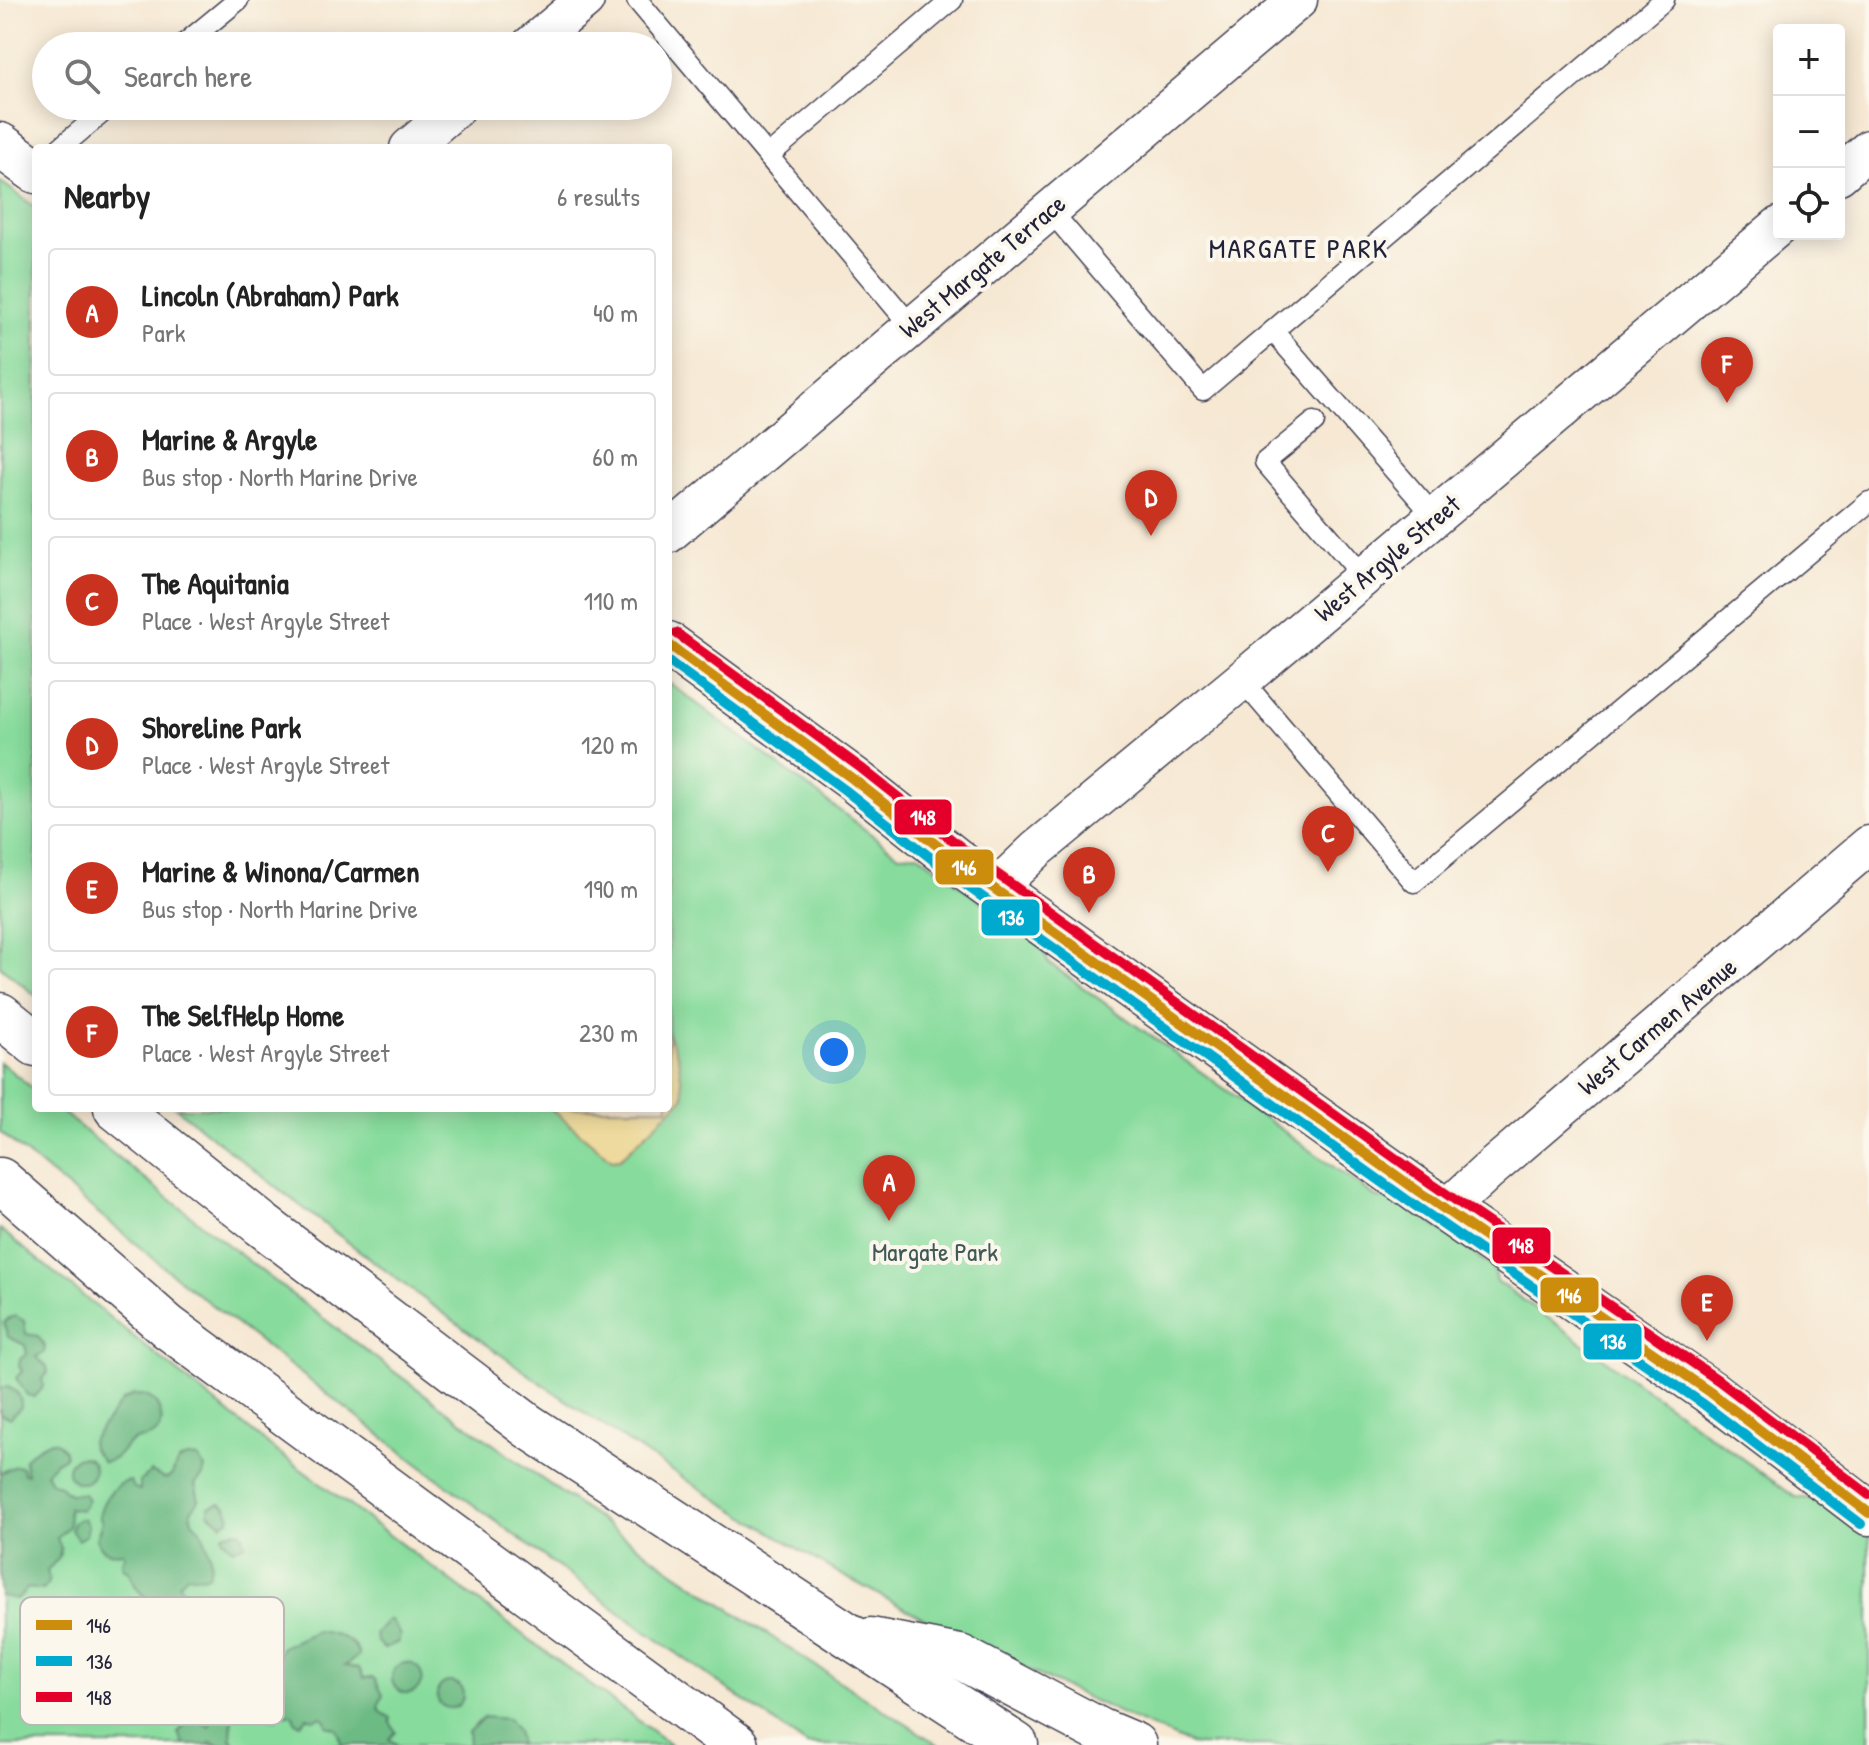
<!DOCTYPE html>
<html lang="en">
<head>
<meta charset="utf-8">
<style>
  :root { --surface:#fff; --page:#f6f6f6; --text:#222; --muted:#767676; --line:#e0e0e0; --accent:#c8321e }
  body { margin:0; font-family:"Patrick Hand",sans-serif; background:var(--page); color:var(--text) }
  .controls { position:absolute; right:24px; top:24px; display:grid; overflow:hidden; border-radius:8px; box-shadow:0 4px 20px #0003 }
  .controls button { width:72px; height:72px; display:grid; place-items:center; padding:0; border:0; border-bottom:2px solid var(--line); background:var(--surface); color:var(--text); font:40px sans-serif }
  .you { position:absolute; left:834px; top:1052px; width:28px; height:28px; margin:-20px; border:6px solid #fff; border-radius:50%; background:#1a73e8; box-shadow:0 0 0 12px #1a73e833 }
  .badge { display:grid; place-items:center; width:52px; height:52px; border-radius:50%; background:var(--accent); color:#fff; font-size:26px; font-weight:700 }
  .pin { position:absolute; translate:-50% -66px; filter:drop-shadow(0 2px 4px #0008) }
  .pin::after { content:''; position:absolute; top:42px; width:28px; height:24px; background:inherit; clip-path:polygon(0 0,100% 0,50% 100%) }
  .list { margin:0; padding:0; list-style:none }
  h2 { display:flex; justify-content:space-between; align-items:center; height:104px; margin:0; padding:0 32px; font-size:34px }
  h2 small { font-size:26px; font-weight:400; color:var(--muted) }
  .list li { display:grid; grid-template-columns:52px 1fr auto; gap:24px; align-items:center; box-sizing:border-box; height:128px; margin:0 16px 16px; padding:0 16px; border:2px solid var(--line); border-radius:8px }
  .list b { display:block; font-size:30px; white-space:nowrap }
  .list p { margin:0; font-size:26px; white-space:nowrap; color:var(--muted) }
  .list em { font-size:26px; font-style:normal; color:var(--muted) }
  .icon { flex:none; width:44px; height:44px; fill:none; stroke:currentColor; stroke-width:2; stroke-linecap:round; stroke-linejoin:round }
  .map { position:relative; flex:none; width:1869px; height:1745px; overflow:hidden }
  .search { position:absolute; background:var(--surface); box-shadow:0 4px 20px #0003; left:32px; top:32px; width:640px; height:88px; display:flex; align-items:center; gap:20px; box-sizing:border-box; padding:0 28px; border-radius:44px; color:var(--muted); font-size:30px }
  .panel { position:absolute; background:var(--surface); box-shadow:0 4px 20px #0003; left:32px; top:144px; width:640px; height:968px; border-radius:8px }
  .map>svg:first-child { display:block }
  .green { fill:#87db9c; stroke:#547e6c; stroke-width:2 }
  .forest { fill:#6dbb84; stroke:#486e60; stroke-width:2 }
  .sand { fill:#eeda9e; stroke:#887e6c; stroke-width:2 }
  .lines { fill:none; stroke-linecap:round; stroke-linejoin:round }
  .service-casing { stroke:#424052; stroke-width:23 }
  .minor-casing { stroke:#424052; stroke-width:41 }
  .tertiary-casing { stroke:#424052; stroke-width:47 }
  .motorway-casing { stroke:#424052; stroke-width:47 }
  .service { stroke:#fff; stroke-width:20 }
  .minor { stroke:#fff; stroke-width:38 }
  .tertiary { stroke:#fff; stroke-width:44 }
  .motorway { stroke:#fff; stroke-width:44 }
  .bus-1-casing { stroke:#fbf7ec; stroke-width:16 }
  .bus-2-casing { stroke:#fbf7ec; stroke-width:16 }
  .bus-3-casing { stroke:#fbf7ec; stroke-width:16 }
  .bus-1 { stroke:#cc8c0c; stroke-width:10 }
  .bus-2 { stroke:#00a9ce; stroke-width:10 }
  .bus-3 { stroke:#e4002b; stroke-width:10 }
  .labels { text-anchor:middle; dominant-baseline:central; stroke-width:8; stroke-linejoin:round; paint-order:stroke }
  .street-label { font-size:26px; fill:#22223b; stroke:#fbf7ec }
  .park-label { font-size:26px; fill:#405a58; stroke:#fbf7ec }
  .neighbourhood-label { font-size:28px; letter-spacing:2px; fill:#22223b; stroke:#fbf7ec }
  .key { fill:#fbf7ec; stroke:#bab7b7; stroke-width:2 }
  .key-label { font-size:22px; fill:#22223b }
  .line-badge { stroke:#fbf7ec; stroke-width:3 }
  .badge-label { font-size:22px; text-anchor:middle; font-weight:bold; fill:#fff }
</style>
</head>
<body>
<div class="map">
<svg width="1869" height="1745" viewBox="0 0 1869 1745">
  <rect width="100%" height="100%" fill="#fbf7ec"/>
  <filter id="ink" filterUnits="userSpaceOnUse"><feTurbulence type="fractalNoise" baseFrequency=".0125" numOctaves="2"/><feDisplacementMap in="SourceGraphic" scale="16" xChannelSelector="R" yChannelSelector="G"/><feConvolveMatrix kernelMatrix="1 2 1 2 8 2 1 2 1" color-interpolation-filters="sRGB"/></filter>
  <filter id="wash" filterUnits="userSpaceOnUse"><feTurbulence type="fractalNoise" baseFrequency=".006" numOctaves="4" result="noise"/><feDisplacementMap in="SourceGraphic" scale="32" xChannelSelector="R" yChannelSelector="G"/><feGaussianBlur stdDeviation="1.8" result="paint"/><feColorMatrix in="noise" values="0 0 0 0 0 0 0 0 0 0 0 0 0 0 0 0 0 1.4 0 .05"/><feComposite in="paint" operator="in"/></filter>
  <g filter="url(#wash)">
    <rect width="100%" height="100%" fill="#f6e8d3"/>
    <!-- green -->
    <g class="green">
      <path d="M0,181l36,27v788l-36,-30z"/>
      <path d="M668,682l231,173 19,-1 121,90 10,19 328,235 21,1 94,68 5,14 298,216 26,3 48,35v210h-676c-119,-51 -235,-107 -349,-169 -33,-18 -65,-40 -98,-59 -200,-122 -387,-263 -570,-409h492z"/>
      <path d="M0,1062l36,29v17h21c280,230 575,444 882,637h-132l-166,-117 -223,-164 -236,-182 -182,-150z"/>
      <path d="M0,1229l263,212 408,304h-671z"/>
    </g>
    <!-- forest -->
    <g class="forest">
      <path d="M16,1316l8,5 2,13 12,2 7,11 -1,5 -8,5 11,10 1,6 -6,6c3,9 -1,12 -8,18l-7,-2 -11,-17 6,-7 -3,-4 1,-8 7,-5 -2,-9 -17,-8 -4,-14 5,-5z"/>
      <path d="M8,1387c10,5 13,8 13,20l-11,11 -10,-4v-26z"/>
      <path d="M133,1395c4,1 8,-1 13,1 13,5 21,26 11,36 -7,7 -15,5 -24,9 -12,6 -13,20 -30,21l-11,-13 -1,-8 31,-40z"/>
      <path d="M51,1441l7,2 7,8v6l-11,6 -8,10 6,10 7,2 10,9h15l4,6 -7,10 -13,-2 1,18 -12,12 4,10 -2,9 -12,14c3,9 2,12 -5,19l-14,-2 -11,11 -17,-3v-123l15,-7 7,1 1,6 4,1 -3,-14c6,-9 18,-15 27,-19z"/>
      <circle cx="81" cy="1470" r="13"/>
      <path d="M188,1457l10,1 7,10 -2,8 -8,8 4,16 -8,11 1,10c13,10 22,38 17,53l-6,3 -16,-2 -8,9 7,8 -4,7 -13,-1 -11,6c-15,-4 -25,-19 -29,-33l-6,-3 -1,-7 3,-6 -2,-3c-14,2 -21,0 -27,-13l6,-17 -3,-6c3,-15 15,-34 32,-35l3,7 6,2v-9l11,-9 14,7 5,-2c8,-9 1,-15 18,-20z"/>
      <path d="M220,1503c8,3 10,9 9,17l-7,4 -13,-11v-6z"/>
      <path d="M79,1519h5l4,7 -2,9 -8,5 -7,-10 2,-7z"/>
      <path d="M235,1531l6,1 5,12 -13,5 -10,-10v-5z"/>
      <path d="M387,1620h4l9,15 -2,7 -14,7 -7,-7 -2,-7z"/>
      <path d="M316,1631c16,1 38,7 43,24l-14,11 14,2 5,10h10l9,17 -5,12 3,5 10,6 -1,4 6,10 -7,7 9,6h-55l-6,-16 -10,-3 -1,-6 -5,-3 -8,2 -6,-2 -6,7 -5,-2 -4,-8h-11l-5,5h-5l-6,-7 1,-20 8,-12 -1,-4 -3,-2 -12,6 -7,-5 -4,-8 4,-10 8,-4 12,1 4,7 7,-14z"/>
      <circle cx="407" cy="1678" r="15"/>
      <circle cx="450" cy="1695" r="13"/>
      <path d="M219,1713h8l5,7 -1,19 5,6h-18l-7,-3 -4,3h-23l-6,-12 10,-12 9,-2 12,8 2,-8z"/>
      <path d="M484,1717l24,2 9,12 3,14h-51l-1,-13z"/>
    </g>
    <!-- sand -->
    <path class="sand" d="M668,1034l10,23 6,40 -64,62 -8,1 -62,-52h118z"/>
  </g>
  <g filter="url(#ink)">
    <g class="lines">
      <!-- service casing -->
      <g class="service-casing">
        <g id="service">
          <path d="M637,0l274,326"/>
          <path d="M182,46l56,-46"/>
          <path d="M60,148l50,-42"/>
          <path d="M768,156l184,-156"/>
          <path d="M1049,209l154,181 461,-390"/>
          <path d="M1273,331l162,186"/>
          <path d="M1314,422l-49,40 99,115"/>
          <path d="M1242,680l172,202 455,-380"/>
        </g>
      </g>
      <!-- minor casing -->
      <g class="minor-casing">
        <g id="minor">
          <path d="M530,46l55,-46"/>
          <path d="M409,148l49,-42"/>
          <path d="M1839,175l30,-26"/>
          <path d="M668,534l630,-534"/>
          <path d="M995,889l41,-39 206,-170 537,-454"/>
          <path d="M1446,1210l41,-38 382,-327"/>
        </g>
      </g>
      <!-- tertiary casing -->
      <g class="tertiary-casing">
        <g id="tertiary">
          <path d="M0,145l36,26"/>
          <path d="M668,644l185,135 115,91 450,321 292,201 159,121"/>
        </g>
      </g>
      <!-- motorway casing -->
      <g class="motorway-casing">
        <g id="motorway">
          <path d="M0,1015l36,29"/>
          <path d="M116,1108l145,116 267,202 488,319"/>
          <path d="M0,1180l168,147 568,418"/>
          <path d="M871,1640l89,17 141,74 33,14"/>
        </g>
      </g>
      <!-- service -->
      <use href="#service" class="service"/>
      <!-- minor -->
      <use href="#minor" class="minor"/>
      <!-- tertiary -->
      <use href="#tertiary" class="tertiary"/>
      <!-- motorway -->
      <use href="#motorway" class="motorway"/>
      <!-- bus-1 casing -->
      <g class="bus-1-casing">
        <path id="bus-1" d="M668,644l185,135 115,91 450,321 292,201 159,121"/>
      </g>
      <!-- bus-2 casing -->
      <g class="bus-2-casing">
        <path id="bus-2" d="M668,661l177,129 115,91 450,321 292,201 159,121"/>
      </g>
      <!-- bus-3 casing -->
      <g class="bus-3-casing">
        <path id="bus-3" d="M676,633l185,135 115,91 450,321 292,200 151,115"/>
      </g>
      <!-- bus-1 -->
      <use href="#bus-1" class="bus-1"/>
      <!-- bus-2 -->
      <use href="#bus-2" class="bus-2"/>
      <!-- bus-3 -->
      <use href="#bus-3" class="bus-3"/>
    </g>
  </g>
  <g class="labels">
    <!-- street labels -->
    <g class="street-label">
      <text transform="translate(982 266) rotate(-40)">West Margate Terrace</text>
      <text transform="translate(1387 558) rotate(-40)">West Argyle Street</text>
      <text transform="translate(1657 1026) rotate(-40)">West Carmen Avenue</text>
    </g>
    <!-- park labels -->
    <g class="park-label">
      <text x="935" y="1251">Margate Park</text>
    </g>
    <!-- neighbourhood labels -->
    <g class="neighbourhood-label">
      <text x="1299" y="248">MARGATE PARK</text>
    </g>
  </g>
  <!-- legend -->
  <rect x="20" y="1597" width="264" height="128" rx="12" class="key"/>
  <rect x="36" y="1620" width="36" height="10" fill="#cc8c0c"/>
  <rect x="36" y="1656" width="36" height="10" fill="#00a9ce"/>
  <rect x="36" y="1692" width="36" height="10" fill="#e4002b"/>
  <g class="key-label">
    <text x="86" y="1633">146</text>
    <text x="86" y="1669">136</text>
    <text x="86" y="1705">148</text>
  </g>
  <g class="line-badge">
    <rect x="893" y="798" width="60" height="38" rx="8" fill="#e4002b"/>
    <rect x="934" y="848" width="61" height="38" rx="8" fill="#cc8c0c"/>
    <rect x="980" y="898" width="61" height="39" rx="8" fill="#00a9ce"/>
    <rect x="1491" y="1226" width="61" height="39" rx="8" fill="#e4002b"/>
    <rect x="1539" y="1276" width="61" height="38" rx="8" fill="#cc8c0c"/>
    <rect x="1582" y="1322" width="61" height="39" rx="8" fill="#00a9ce"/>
  </g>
  <g class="badge-label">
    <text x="923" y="825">148</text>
    <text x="964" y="875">146</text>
    <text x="1011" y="925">136</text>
    <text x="1521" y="1253">148</text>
    <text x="1569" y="1303">146</text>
    <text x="1613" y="1349">136</text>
  </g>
</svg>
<div class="controls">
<button>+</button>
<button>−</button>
<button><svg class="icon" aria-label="locate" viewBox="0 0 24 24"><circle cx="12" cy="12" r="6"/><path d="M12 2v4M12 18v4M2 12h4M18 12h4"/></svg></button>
</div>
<div class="you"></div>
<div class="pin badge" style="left:889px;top:1221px">A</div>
<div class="pin badge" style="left:1089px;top:913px">B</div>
<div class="pin badge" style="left:1328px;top:872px">C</div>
<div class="pin badge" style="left:1151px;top:536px">D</div>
<div class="pin badge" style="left:1707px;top:1341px">E</div>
<div class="pin badge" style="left:1727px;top:403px">F</div>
<div class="search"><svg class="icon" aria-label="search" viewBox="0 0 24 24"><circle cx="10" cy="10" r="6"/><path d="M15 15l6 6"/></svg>Search here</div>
<section class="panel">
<h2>Nearby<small>6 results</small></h2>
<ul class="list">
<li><span class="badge">A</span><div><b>Lincoln (Abraham) Park</b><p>Park</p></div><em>40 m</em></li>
<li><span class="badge">B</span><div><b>Marine &amp; Argyle</b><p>Bus stop · North Marine Drive</p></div><em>60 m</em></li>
<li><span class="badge">C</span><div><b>The Aquitania</b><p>Place · West Argyle Street</p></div><em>110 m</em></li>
<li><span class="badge">D</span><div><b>Shoreline Park</b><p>Place · West Argyle Street</p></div><em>120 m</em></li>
<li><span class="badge">E</span><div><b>Marine &amp; Winona/Carmen</b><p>Bus stop · North Marine Drive</p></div><em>190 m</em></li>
<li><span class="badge">F</span><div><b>The SelfHelp Home</b><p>Place · West Argyle Street</p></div><em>230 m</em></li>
</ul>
</section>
</div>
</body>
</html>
